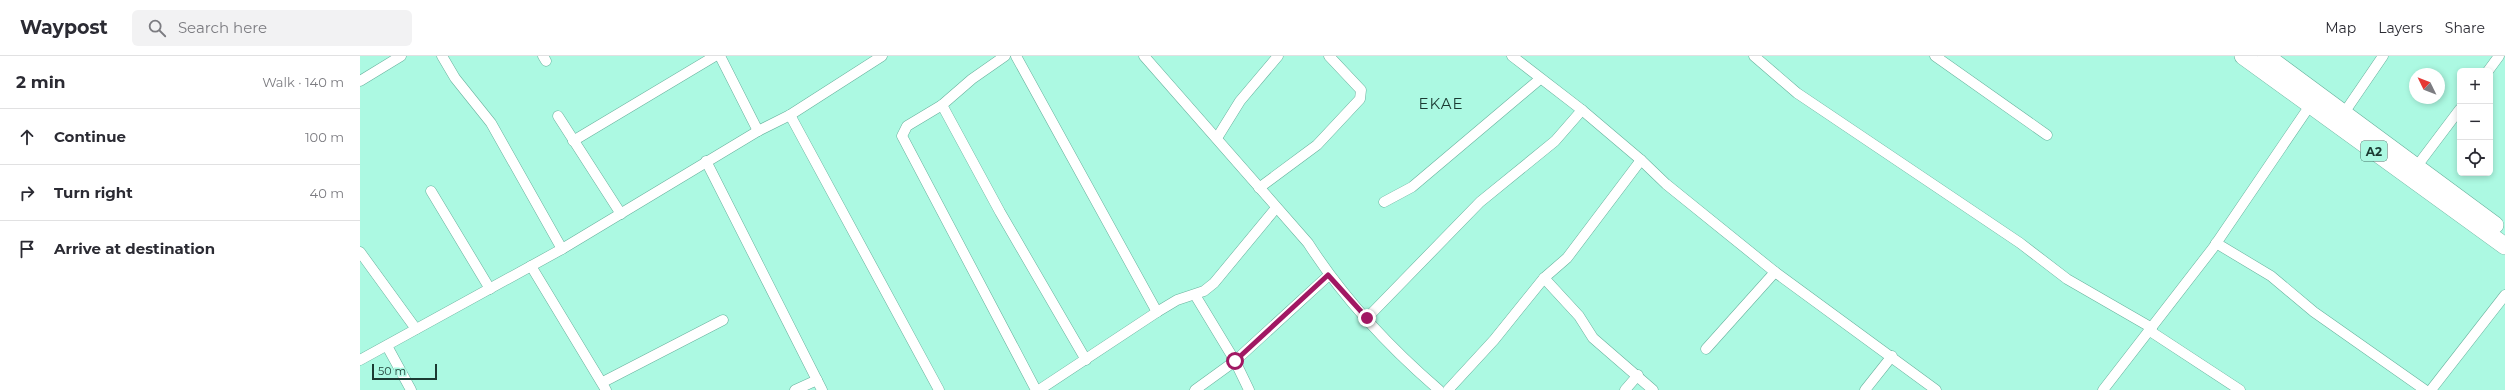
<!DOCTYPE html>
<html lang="en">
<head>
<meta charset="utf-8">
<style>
  :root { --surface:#fff; --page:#f2f2f3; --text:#2b2b33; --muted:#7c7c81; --line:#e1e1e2 }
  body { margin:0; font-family:Montserrat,sans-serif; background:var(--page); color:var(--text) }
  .controls { position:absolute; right:12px; top:12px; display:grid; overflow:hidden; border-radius:6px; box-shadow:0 2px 6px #0003 }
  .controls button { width:36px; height:36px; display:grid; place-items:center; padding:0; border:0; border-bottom:1px solid var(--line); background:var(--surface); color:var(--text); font:20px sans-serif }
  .compass { position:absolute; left:2049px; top:12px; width:36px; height:36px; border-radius:50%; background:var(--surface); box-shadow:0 2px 6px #0003; rotate:313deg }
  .scale { position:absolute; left:12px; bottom:10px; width:65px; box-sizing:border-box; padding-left:4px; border:2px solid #1b3a32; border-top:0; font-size:11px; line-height:14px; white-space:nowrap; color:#1b3a32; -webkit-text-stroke:3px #acf9e2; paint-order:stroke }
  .stop { position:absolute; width:12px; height:12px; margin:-9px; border:3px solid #a11863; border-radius:50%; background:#fff }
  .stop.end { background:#a11863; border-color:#fff; box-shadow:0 1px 4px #0008 }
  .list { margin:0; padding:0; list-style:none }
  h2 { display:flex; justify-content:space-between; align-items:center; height:52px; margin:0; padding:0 16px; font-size:17px }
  h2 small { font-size:13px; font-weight:400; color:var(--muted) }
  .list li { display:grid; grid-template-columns:26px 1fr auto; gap:12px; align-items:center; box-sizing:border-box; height:56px; padding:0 16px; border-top:1px solid var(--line) }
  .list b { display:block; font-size:15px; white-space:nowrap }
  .list em { font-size:13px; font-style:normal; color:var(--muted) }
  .icon { flex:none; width:22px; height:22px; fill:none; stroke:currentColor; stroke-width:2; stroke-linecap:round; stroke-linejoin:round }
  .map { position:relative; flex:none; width:2145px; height:334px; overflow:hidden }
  header { display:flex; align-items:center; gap:24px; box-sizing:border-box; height:56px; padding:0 20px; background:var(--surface); border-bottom:1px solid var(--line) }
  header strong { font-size:19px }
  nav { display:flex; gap:22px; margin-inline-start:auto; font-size:14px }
  .search { width:280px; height:36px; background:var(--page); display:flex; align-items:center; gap:10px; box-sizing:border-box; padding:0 14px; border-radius:6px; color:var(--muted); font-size:15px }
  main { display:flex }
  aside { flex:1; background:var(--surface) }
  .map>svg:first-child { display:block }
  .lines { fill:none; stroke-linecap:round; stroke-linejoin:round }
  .minor-casing { stroke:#67b29d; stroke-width:11 }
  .trunk-casing { stroke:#67b29d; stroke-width:18 }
  .minor { stroke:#fff; stroke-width:10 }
  .trunk { stroke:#fff; stroke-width:17 }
  .route { stroke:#a11863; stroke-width:5 }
  .labels { text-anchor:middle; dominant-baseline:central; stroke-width:3; stroke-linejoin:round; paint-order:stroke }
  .shield { fill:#acf9e2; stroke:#467367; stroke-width:1 }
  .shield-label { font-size:12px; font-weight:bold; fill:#1b3a32 }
  .quarter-label { font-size:15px; letter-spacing:1px; fill:#1b3a32; stroke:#acf9e2 }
</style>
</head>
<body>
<header>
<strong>Waypost</strong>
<div class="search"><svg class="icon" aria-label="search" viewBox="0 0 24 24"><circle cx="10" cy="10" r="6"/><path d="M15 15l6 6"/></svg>Search here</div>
<nav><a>Map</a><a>Layers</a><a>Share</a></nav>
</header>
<main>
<aside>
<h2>2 min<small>Walk · 140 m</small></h2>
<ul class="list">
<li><svg class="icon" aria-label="ahead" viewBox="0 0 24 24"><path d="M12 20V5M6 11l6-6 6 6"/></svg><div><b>Continue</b></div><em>100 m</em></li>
<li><svg class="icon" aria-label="right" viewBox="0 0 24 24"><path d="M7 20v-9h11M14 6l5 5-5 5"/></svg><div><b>Turn right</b></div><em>40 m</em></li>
<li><svg class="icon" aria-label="arrive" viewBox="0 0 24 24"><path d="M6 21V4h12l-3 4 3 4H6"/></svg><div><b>Arrive at destination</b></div></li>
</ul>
</aside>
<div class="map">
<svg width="2145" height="334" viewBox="0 0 2145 334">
  <rect width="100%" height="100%" fill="#acf9e2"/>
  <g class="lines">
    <!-- minor casing -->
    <g class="minor-casing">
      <g id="minor">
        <path d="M82,0l13,22 36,45 71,126"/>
        <path d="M183,0l3,5"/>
        <path d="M360,0l38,75"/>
        <path d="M645,0l-33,23 -30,26 -35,21 -5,10 134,254"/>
        <path d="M656,0l141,256"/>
        <path d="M784,0l164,187c36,56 81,104 131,147"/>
        <path d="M1152,0l70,54 59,50 25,24 109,88 161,118"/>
        <path d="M1394,0l43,37 223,150 47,36 85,49"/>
        <path d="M1575,0l112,79"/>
        <path d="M2128,15l11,-15"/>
        <path d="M0,25l41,-25"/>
        <path d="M582,49l58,107 86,148"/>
        <path d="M1984,57l39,-57"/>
        <path d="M430,59l149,275"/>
        <path d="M198,60l63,98"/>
        <path d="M857,82l23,-37 38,-45"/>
        <path d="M213,85l142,-85"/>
        <path d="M346,105l116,229"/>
        <path d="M2057,110l43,-57"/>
        <path d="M899,132l58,-43 43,-46 1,-9 -32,-34"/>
        <path d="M71,135l59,98"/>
        <path d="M1024,146l28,-15 128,-108"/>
        <path d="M1856,187l55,33 43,36 111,78"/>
        <path d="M0,196l56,77"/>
        <path d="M171,210l75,124"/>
        <path d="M1184,222l35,38 14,22 60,52"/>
        <path d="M835,239l40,66 14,29"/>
        <path d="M1007,262l113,-116 75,-61 27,-31"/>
        <path d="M1790,275l90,59"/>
        <path d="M27,290l24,44"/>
        <path d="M1346,293l69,-77"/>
        <path d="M0,304l202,-111 196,-118 32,-16 92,-59"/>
        <path d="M243,326l120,-62"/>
        <path d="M435,334l22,-10"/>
        <path d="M679,334l118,-78 20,-12 27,-9 10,-8 62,-75"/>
        <path d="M835,334l40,-29 94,-86"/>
        <path d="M1088,334l46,-50 50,-62 23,-20 74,-98"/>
        <path d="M1265,334l13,-15"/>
        <path d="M1505,334l27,-34"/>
        <path d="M1743,334l110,-142 100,-147"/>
        <path d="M2071,334l74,-95"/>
      </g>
    </g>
    <!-- trunk casing -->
    <g class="trunk-casing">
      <g id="trunk">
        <path d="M1883,0l262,190"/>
        <path d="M1906,0l229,169"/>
      </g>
    </g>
    <!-- minor -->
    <use href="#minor" class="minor"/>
    <!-- trunk -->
    <use href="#trunk" class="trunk"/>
  </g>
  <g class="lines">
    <!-- route -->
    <path class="route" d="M875,305l93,-86 39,43"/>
  </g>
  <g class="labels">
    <!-- shield labels -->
    <rect class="shield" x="2001" y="85" width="26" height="20" rx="3"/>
    <g class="shield-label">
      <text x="2014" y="95">A2</text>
    </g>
    <!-- quarter labels -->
    <g class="quarter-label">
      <text x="1081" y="47">EKAE</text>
    </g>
  </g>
</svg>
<div class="controls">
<button>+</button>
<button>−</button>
<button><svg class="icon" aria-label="locate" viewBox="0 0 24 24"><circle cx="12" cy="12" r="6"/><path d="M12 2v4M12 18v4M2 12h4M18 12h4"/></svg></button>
</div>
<svg class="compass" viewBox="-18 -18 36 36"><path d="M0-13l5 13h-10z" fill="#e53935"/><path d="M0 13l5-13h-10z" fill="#7c7c81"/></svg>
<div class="scale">50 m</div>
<div class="stop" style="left:875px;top:305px"></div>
<div class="stop end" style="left:1007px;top:262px"></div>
</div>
</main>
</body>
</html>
